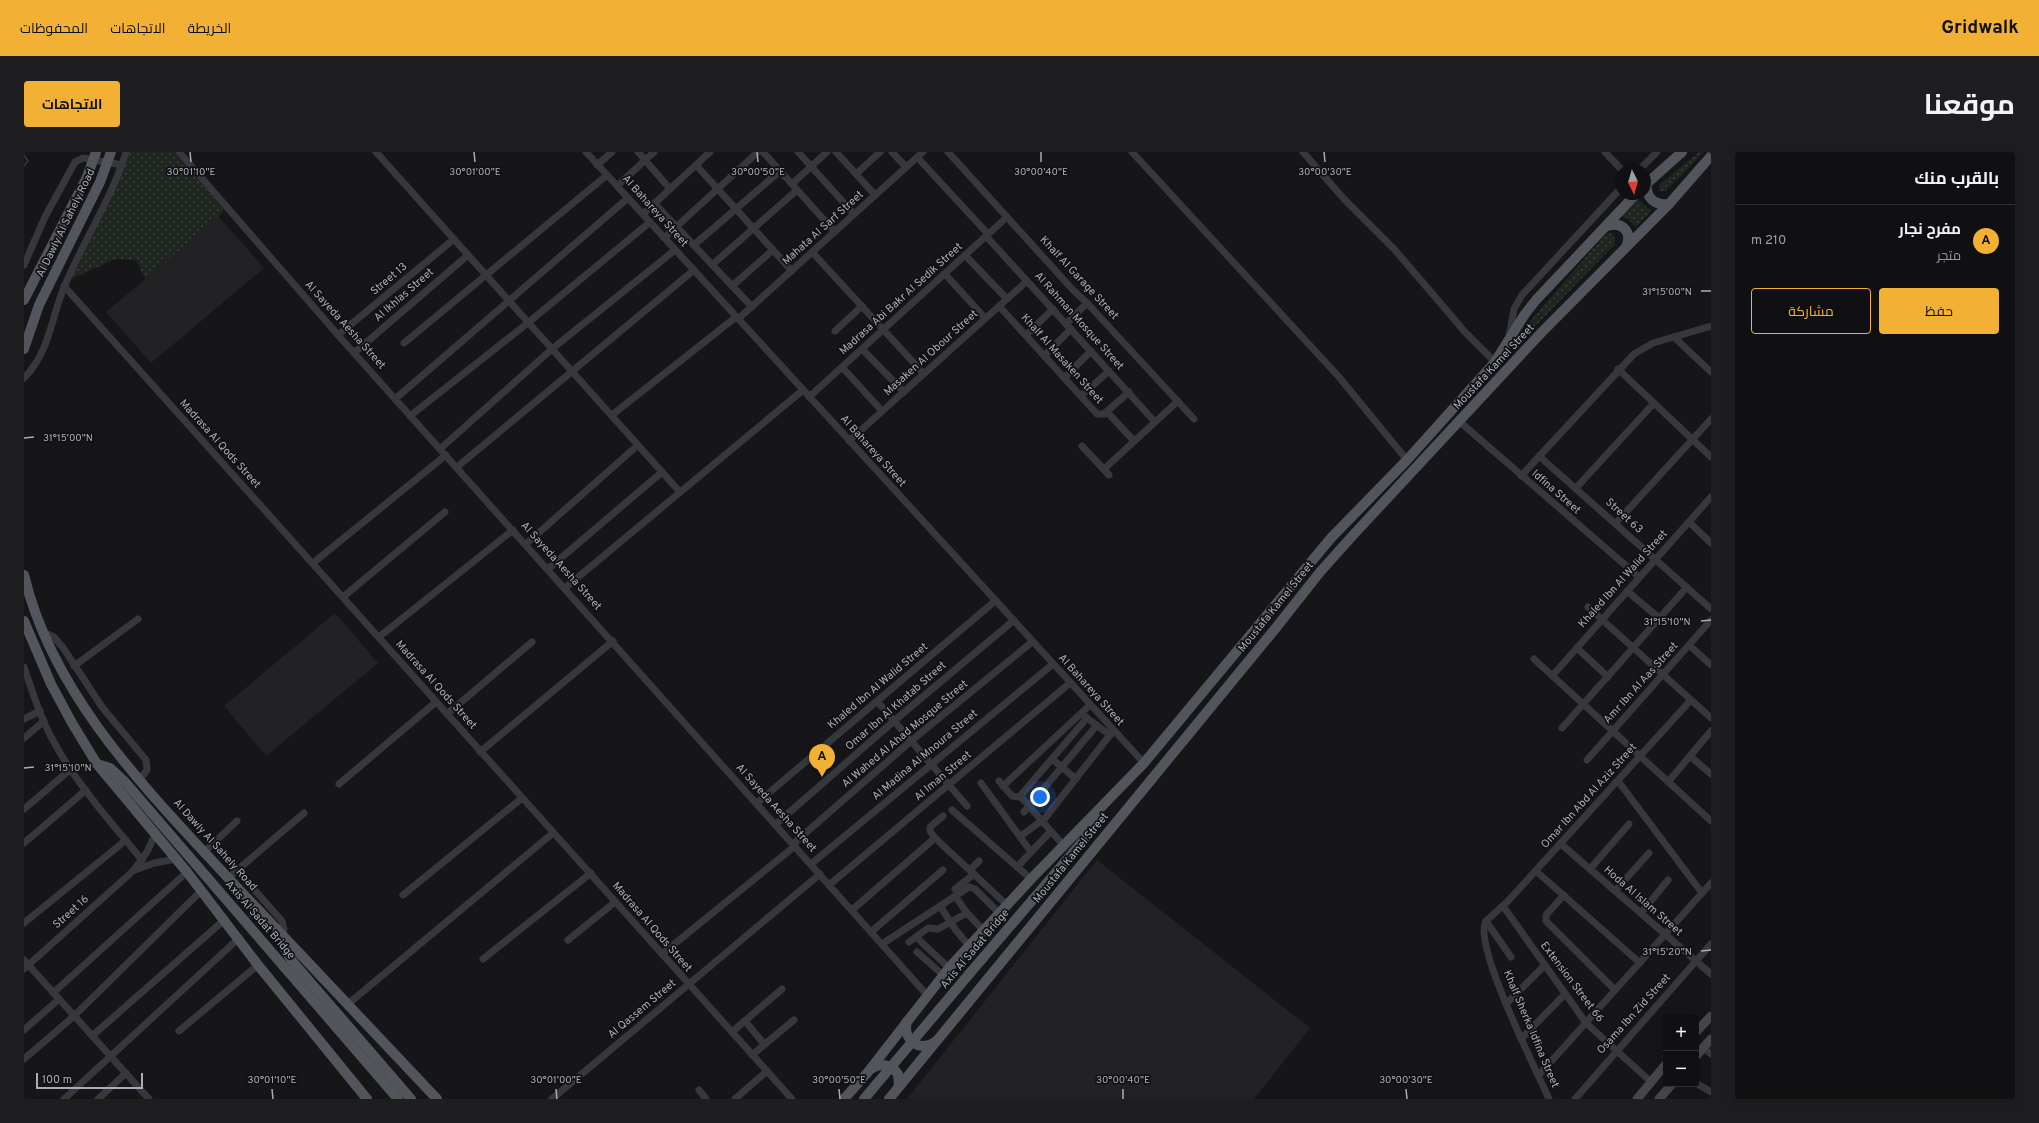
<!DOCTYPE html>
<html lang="ar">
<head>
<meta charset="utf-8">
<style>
  :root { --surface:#101012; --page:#1e1e20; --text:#f1f3f6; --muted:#9c9d9f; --line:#303032; --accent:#f2b134 }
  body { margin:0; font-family:Overpass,Cairo,sans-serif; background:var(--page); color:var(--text); direction:rtl }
  .controls { position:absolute; right:12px; bottom:12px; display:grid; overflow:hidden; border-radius:4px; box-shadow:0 4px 16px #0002 }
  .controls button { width:36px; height:36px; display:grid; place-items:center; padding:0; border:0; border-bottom:1px solid var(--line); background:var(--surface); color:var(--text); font:20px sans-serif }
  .compass { position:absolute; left:1591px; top:12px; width:36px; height:36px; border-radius:50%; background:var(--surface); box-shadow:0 4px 16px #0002; rotate:175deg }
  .scale { position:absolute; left:12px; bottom:10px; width:107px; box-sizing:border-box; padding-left:4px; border:2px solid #a8adb8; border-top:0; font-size:11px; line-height:14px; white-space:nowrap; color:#a8adb8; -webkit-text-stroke:3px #111113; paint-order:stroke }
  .you { position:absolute; left:1016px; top:645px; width:14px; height:14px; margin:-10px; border:3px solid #fff; border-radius:50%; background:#1a73e8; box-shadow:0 0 0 6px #1a73e833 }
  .badge { display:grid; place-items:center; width:26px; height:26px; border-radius:50%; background:var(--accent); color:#111; font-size:13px; font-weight:700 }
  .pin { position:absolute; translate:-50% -33px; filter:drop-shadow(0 1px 2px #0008) }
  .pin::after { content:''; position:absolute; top:21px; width:14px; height:12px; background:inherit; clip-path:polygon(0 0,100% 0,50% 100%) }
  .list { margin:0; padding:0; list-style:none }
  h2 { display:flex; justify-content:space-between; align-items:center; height:52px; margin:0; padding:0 16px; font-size:17px }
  h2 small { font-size:13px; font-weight:400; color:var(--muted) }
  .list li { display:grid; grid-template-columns:26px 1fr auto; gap:12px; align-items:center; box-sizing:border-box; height:72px; padding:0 16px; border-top:1px solid var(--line) }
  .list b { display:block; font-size:15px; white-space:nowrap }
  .list p { margin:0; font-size:13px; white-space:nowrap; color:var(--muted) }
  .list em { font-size:13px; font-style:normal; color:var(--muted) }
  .actions { display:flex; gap:8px; padding:12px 16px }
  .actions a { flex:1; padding:9px 0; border:1px solid var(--accent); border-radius:4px; text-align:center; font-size:14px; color:var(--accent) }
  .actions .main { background:var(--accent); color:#111 }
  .map { position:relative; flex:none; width:1687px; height:947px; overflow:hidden; direction:ltr; border-radius:4px }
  header { display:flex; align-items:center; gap:24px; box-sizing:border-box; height:56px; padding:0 20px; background:var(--accent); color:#111 }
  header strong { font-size:19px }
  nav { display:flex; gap:22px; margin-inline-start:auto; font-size:14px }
  .intro { display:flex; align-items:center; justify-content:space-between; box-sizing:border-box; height:96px; padding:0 24px }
  h1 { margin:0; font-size:28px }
  .button { padding:10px 18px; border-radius:4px; background:var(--accent); color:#111; font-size:14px; font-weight:700 }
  main { display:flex; gap:24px; padding:0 24px }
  aside { flex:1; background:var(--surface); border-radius:4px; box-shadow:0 4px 16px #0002 }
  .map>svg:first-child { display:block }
  .built { fill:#222225 }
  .grass { fill:url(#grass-dots) }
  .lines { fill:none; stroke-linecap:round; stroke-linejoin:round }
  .stream { stroke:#2c353c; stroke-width:2 }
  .street { stroke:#37383d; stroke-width:7 }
  .secondary { stroke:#45474d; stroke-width:9 }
  .primary { stroke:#53555c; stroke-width:10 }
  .primary-bridge { stroke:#53555c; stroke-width:10 }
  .ticks { fill:none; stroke:#a8adb8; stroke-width:1.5 }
  .labels { text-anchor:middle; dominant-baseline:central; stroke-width:3.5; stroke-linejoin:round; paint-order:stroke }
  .street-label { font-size:11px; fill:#a8adb8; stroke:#111113 }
  .ticks-label { font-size:10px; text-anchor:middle; fill:#a8adb8; stroke:#111113; stroke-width:3.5; stroke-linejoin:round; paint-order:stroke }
</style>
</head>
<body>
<header>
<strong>Gridwalk</strong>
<nav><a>الخريطة</a><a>الاتجاهات</a><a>المحفوظات</a></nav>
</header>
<div class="intro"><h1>موقعنا</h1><a class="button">الاتجاهات</a></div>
<main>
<aside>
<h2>بالقرب منك<small></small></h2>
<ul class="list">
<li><span class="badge">A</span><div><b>مفرح نجار</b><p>متجر</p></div><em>210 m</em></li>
</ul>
<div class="actions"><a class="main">حفظ</a><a>مشاركة</a></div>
</aside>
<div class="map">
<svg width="1687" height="947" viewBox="0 0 1687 947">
  <defs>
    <pattern id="grass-dots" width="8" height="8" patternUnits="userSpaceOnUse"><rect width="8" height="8" fill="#1e261f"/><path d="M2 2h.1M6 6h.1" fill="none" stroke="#3c433d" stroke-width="1.8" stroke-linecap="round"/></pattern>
  </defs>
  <rect width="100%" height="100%" fill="#161618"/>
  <!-- built -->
  <g class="built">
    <path d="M195,65l45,51 -113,95 -45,-51z"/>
    <path d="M311,461l43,50 -112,93 -42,-50z"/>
    <path d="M1073,708l213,168 -56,71h-347z"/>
  </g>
  <!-- grass -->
  <g class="grass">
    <path d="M103,0h47l50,58 -5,7 -74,62 -9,-19 -21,-1 -44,20 39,-77z"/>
    <path d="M1675,0h5l-38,39h-7v-6z"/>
    <path d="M1614,47l13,12 -15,16 -8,-8 -6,-3z"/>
    <path d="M1586,81l4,2 1,9 -100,103 17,-28 74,-85z"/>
  </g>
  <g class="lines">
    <!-- stream -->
    <path class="stream" d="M0,3l4,6 -4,5"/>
    <!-- street -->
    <g class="street">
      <path d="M155,0l159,183 589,660"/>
      <path d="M352,0l303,339"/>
      <path d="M562,0l558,611"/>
      <path d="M614,0l32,37"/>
      <path d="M739,0l72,80"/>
      <path d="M774,0l56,62"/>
      <path d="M812,0l39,43"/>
      <path d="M868,0l14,15"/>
      <path d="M924,0l125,138 14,13 107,116"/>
      <path d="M1108,0l207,225 68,83"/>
      <path d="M1279,0l41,47 51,51 70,82 30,30"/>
      <path d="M1581,0l17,18"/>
      <path d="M893,5l71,77"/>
      <path d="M573,13l15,-13"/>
      <path d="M672,13l96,106"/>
      <path d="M1615,18l18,-18"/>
      <path d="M832,22l24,-22"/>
      <path d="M768,32l35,-32"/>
      <path d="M593,34l37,-34"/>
      <path d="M630,51l98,104"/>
      <path d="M619,62l67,-62"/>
      <path d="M962,84l169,186"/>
      <path d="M640,86l94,-86"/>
      <path d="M670,93l86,-74"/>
      <path d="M788,100l112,122"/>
      <path d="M941,103l42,44"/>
      <path d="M0,113l21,-48 30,-55 8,-4 39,7"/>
      <path d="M688,113l85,-75"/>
      <path d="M921,122l40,44"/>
      <path d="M40,134l728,813"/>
      <path d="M708,134l41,-36"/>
      <path d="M975,154l98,108h7l25,-22"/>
      <path d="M714,167l185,-167"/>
      <path d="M1042,172l21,-21"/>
      <path d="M811,179l27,-25"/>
      <path d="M314,183l116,-96"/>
      <path d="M1002,183l27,-26"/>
      <path d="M1485,185l5,-28 8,-14 99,-107"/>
      <path d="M1650,185l37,35"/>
      <path d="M380,191l203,-168"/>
      <path d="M838,197l42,43"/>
      <path d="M330,201l114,-98"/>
      <path d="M1020,204l27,-27"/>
      <path d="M818,215l40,44"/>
      <path d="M1594,217l93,88"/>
      <path d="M0,226c26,-26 27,-61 41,-93 19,-45 47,-87 61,-133"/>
      <path d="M1040,226l27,-27"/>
      <path d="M1057,244l28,-25"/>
      <path d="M785,245l198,-180"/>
      <path d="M371,247l233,-201"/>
      <path d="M1083,260l27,29"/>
      <path d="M588,263l124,-98"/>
      <path d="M386,264l119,-94 121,-100"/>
      <path d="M1436,270l179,155"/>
      <path d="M825,289l178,-160"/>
      <path d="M1058,294l27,29"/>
      <path d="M416,297l112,-100 123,-99"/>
      <path d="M1515,304l172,153"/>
      <path d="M433,315l237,-197"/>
      <path d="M1080,317l74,-68"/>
      <path d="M1497,324l113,-122 19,-11 58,-17"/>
      <path d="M1552,336l78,-85"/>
      <path d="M1665,370l22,21"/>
      <path d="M1592,371l95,-104"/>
      <path d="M502,392l112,-99"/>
      <path d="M289,411l133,-108"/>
      <path d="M524,417l114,-97"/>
      <path d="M541,436l238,-198"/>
      <path d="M1603,439l32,27"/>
      <path d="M319,445l102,-85"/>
      <path d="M1564,455l123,111"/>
      <path d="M19,480l11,5 10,12 38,58 44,53 1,10 -7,9"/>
      <path d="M355,485l134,-107"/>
      <path d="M1665,493l22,20"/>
      <path d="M1553,496l31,29"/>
      <path d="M1510,507l177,162"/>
      <path d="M50,514l64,-47"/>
      <path d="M0,515c9,26 17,53 31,77 23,42 57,79 87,116"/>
      <path d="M1528,524l159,-179"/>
      <path d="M853,549l90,105"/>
      <path d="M423,562l85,-72"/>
      <path d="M1060,564l26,19"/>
      <path d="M0,567l16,-8"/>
      <path d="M1538,576l125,-141"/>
      <path d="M0,586l20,-17"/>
      <path d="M456,600l133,-111"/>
      <path d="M1666,604l21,18"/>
      <path d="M1028,607l24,20"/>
      <path d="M1563,608l124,-140"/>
      <path d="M975,629l13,15 8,1"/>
      <path d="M1594,629l84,112"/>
      <path d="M1644,630l43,-51"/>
      <path d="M957,631l50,69"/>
      <path d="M315,632l97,-82"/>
      <path d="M979,634l87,-81"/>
      <path d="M733,651l238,-202"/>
      <path d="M0,657l47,-40"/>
      <path d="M928,658l79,69"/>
      <path d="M1000,660l73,-87"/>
      <path d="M1018,670l71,-91"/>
      <path d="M752,672l118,-103 119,-100"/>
      <path d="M997,684l20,-15"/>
      <path d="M911,686l-5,-7v-4l13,-11"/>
      <path d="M0,691l62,-53"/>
      <path d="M769,692l118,-103 121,-99"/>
      <path d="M1537,692l150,130"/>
      <path d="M1040,694l-44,-50 67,-78"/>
      <path d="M180,700l33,-31"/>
      <path d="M787,712l242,-200"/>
      <path d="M993,715l33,-35"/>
      <path d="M1566,717l39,-45"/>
      <path d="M111,718l19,-7 22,-4"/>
      <path d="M213,718l45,51 2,8 -2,7"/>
      <path d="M946,718l9,-9"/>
      <path d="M1512,719l104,92"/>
      <path d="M204,726l76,-65"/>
      <path d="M805,733l241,-202"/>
      <path d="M931,737l19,-15"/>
      <path d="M1591,739l34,-38"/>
      <path d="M379,743l119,-97"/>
      <path d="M1540,743l-18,20v6l69,69"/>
      <path d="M931,744l12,17 17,18"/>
      <path d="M916,754l15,23 14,17"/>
      <path d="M1479,754l83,117 64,58"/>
      <path d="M828,758l83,-72 72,67"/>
      <path d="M1617,761l27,-33"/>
      <path d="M1462,769l25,36"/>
      <path d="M0,771l102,-83"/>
      <path d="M847,780l72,-62"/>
      <path d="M892,785l33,31"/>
      <path d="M544,788l47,-38"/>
      <path d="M885,790l19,-14 10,1 29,-16"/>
      <path d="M858,792l87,-57 6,2 24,24"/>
      <path d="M893,800l26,23"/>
      <path d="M638,802l133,-108"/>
      <path d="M459,807l108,-86"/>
      <path d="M0,808l125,139"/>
      <path d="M0,817l109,-98 14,-19 8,-17"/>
      <path d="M29,841l134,-121"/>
      <path d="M324,852l205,-171"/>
      <path d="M1482,852l39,-39"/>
      <path d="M721,869l19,23"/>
      <path d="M0,878l35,-31"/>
      <path d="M155,879l79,-66"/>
      <path d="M708,880l50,-43"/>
      <path d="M68,884l131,-115"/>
      <path d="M1497,887l44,-45"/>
      <path d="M1679,896l8,6"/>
      <path d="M728,903l42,-35"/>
      <path d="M0,907l50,-43 127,-125"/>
      <path d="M1515,923l172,-192"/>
      <path d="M1672,931l15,9"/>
      <path d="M675,938l7,9"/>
      <path d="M40,947l174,-160"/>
      <path d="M74,947l28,-26"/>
      <path d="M528,947l268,-225"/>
      <path d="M711,947l32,-28"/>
      <path d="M1525,947c-12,-28 -77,-155 -63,-178l22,-20 183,-201"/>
      <path d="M1551,947l136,-155"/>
    </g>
    <!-- secondary -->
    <g class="secondary">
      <path d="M1672,880l15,-16"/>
      <path d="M1672,904l15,-17"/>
      <path d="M1613,947l29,-35"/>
      <path d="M1635,947l13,-15"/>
    </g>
    <!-- primary -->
    <g class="primary">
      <path d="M1623,30c-2,15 7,24 22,22"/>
      <path d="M1621,33l37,-33"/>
      <path d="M1583,74c15,-5 26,6 19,21"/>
      <path d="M0,423c29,122 124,216 206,305 69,73 138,145 207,219"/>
      <path d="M0,469l27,63 21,39 25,41 90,108 71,93 109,134"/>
      <path d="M73,612l13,4 15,14 273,317"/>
      <path d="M258,784l3,13 7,12 119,138"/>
      <path d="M946,821l112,-131 13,-19 2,-10"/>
      <path d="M883,869c-5,18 12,32 28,21"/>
      <path d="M847,917c10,-7 20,-4 27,5l1,12"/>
      <path d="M820,947l24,-27 81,-104 82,-89 113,-116 187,-225 76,-78 88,-98 30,-48 11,-14 100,-106"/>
      <path d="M865,947l386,-470 45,-57 35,-39 186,-200 128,-129 42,-48"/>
    </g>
    <!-- primary-bridge -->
    <g class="primary-bridge">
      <path d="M0,148l63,-123 9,-25"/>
      <path d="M0,197l15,-44 61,-123 11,-30"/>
      <path d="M840,947l106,-126"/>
    </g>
  </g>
  <!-- ticks -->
  <path class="ticks" d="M166,0l1,10M450,0l1,10M733,0l1,10M1017,0v10M1300,0l1,10M1677,139h10M0,286l10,-1M1677,469l10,-1M0,616l10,-1M1677,799l10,-1M248,937l1,10M532,937l1,10M815,937l1,10M1099,937v10M1382,937l1,10"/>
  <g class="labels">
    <!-- street labels -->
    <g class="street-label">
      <text transform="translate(631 59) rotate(48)">Al Bahareya Street</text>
      <text transform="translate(42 71) rotate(-64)">Al Dawly Al Sahely Road</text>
      <text transform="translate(799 76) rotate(-42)">Mahata Al Sarf Street</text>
      <text transform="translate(1055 126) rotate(47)">Khalf Al Garage Street</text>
      <text transform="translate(365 127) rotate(-40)">Street 13</text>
      <text transform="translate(380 143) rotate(-41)">Al Ikhlas Street</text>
      <text transform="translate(877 147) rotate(-42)">Madrasa Abi Bakr Al Sedik Street</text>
      <text transform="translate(1055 169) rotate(48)">Al Rahman Mosque Street</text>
      <text transform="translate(321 173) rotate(48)">Al Sayeda Aesha Street</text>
      <text transform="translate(907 201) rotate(-42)">Masaken Al Obour Street</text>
      <text transform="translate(1038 207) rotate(48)">Khalf Al Masaken Street</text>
      <text transform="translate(1470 215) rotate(-47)">Moustafa Kamel Street</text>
      <text transform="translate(196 292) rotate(48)">Madrasa Al Qods Street</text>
      <text transform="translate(849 299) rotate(48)">Al Bahareya Street</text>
      <text transform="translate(1532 340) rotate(41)">Idfina Street</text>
      <text transform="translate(1600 364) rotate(42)">Street 63</text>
      <text transform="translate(537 414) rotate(48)">Al Sayeda Aesha Street</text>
      <text transform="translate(1599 427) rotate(-48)">Khaled Ibn Al Walid Street</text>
      <text transform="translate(1252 455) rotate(-51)">Moustafa Kamel Street</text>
      <text transform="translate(1617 531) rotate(-48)">Amr Ibn Al Aas Street</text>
      <text transform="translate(412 533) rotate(48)">Madrasa Al Qods Street</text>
      <text transform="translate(854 534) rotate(-40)">Khaled Ibn Al Walid Street</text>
      <text transform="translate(1067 538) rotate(48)">Al Bahareya Street</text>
      <text transform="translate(872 554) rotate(-41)">Omar Ibn Al Khatab Street</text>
      <text transform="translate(881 582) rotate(-40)">Al Wahed Al Ahad Mosque Street</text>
      <text transform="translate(901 603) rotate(-40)">Al Madina Al Mnoura Street</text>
      <text transform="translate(919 624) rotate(-40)">Al Iman Street</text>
      <text transform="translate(1565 644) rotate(-48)">Omar Ibn Abd Al Aziz Street</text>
      <text transform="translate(752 656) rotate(48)">Al Sayeda Aesha Street</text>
      <text transform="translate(191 693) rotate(48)">Al Dawly Al Sahely Road</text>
      <text transform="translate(1047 706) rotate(-51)">Moustafa Kamel Street</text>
      <text transform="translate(1619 749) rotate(41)">Hoda Al Islam Street</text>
      <text transform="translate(47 760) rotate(-42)">Street 16</text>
      <text transform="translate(236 768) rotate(49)">Axis Al Sadat Bridge</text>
      <text transform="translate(628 775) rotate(49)">Madrasa Al Qods Street</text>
      <text transform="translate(951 797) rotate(-50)">Axis Al Sadat Bridge</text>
      <text transform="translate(1548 830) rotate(53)">Extension Street 66</text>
      <text transform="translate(618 857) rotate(-40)">Al Qassem Street</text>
      <text transform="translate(1610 862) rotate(-48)">Osama Ibn Zid Street</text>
      <text transform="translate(1507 877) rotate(67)">Khalf Sherka Idfina Street</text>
    </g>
  </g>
  <g class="ticks-label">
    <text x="167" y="23">30°01'10"E</text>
    <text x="451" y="23">30°01'00"E</text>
    <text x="734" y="23">30°00'50"E</text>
    <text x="1017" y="23">30°00'40"E</text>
    <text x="1301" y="23">30°00'30"E</text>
    <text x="1643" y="143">31°15'00"N</text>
    <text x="44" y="289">31°15'00"N</text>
    <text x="1643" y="473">31°15'10"N</text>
    <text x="44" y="619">31°15'10"N</text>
    <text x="1643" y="803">31°15'20"N</text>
    <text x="248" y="931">30°01'10"E</text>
    <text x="532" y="931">30°01'00"E</text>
    <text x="815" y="931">30°00'50"E</text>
    <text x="1099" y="931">30°00'40"E</text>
    <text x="1382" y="931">30°00'30"E</text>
  </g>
</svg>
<div class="controls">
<button>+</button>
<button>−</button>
</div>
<svg class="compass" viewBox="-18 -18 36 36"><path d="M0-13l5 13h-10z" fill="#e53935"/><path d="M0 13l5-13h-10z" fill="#9c9d9f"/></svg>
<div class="scale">100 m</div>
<div class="you"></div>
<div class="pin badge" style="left:798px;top:625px">A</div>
</div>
</main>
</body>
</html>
